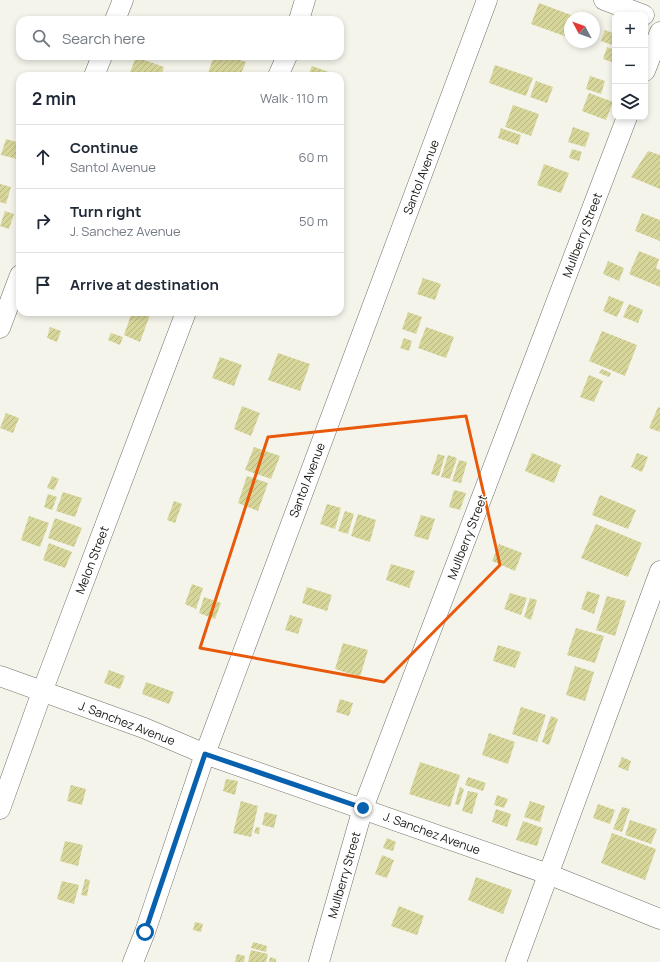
<!DOCTYPE html>
<html lang="en">
<head>
<meta charset="utf-8">
<style>
  :root { --surface:#fff; --page:#f6f6f7; --text:#1f2937; --muted:#747a83; --line:#e0e1e3 }
  body { margin:0; font-family:Manrope,sans-serif; background:var(--page); color:var(--text) }
  .controls { position:absolute; right:12px; top:12px; display:grid; overflow:hidden; border-radius:8px; box-shadow:0 2px 6px #0003 }
  .controls button { width:36px; height:36px; display:grid; place-items:center; padding:0; border:0; border-bottom:1px solid var(--line); background:var(--surface); color:var(--text); font:20px sans-serif }
  .compass { position:absolute; left:564px; top:12px; width:36px; height:36px; border-radius:50%; background:var(--surface); box-shadow:0 2px 6px #0003; rotate:311deg }
  .stop { position:absolute; width:12px; height:12px; margin:-9px; border:3px solid #0861ae; border-radius:50%; background:#fff }
  .stop.end { background:#0861ae; border-color:#fff; box-shadow:0 1px 4px #0008 }
  .list { margin:0; padding:0; list-style:none }
  h2 { display:flex; justify-content:space-between; align-items:center; height:52px; margin:0; padding:0 16px; font-size:17px }
  h2 small { font-size:13px; font-weight:400; color:var(--muted) }
  .list li { display:grid; grid-template-columns:26px 1fr auto; gap:12px; align-items:center; box-sizing:border-box; height:64px; padding:0 16px; border-top:1px solid var(--line) }
  .list b { display:block; font-size:15px; white-space:nowrap }
  .list p { margin:0; font-size:13px; white-space:nowrap; color:var(--muted) }
  .list em { font-size:13px; font-style:normal; color:var(--muted) }
  .icon { flex:none; width:22px; height:22px; fill:none; stroke:currentColor; stroke-width:2; stroke-linecap:round; stroke-linejoin:round }
  .map { position:relative; flex:none; width:660px; height:962px; overflow:hidden }
  .search { position:absolute; background:var(--surface); box-shadow:0 2px 6px #0003; left:16px; top:16px; width:328px; height:44px; display:flex; align-items:center; gap:10px; box-sizing:border-box; padding:0 14px; border-radius:12px; color:var(--muted); font-size:15px }
  .panel { position:absolute; background:var(--surface); box-shadow:0 2px 6px #0003; left:16px; top:72px; width:328px; height:244px; border-radius:12px }
  .map>svg:first-child { display:block }
  .building { fill:url(#building-hatch) }
  .lines { fill:none; stroke-linecap:round; stroke-linejoin:round }
  .minor-casing { stroke:#71716a; stroke-width:21 }
  .minor { stroke:#fff; stroke-width:20 }
  .route { stroke:#0861ae; stroke-width:5 }
  .marked { fill:none; stroke:#e8590c; stroke-width:3; stroke-linejoin:round }
  .labels { text-anchor:middle; dominant-baseline:central; stroke-width:3; stroke-linejoin:round; paint-order:stroke }
  .street-label { font-size:12px; fill:#181815; stroke:#fff }
</style>
</head>
<body>
<div class="map">
<svg width="660" height="962" viewBox="0 0 660 962">
  <defs>
    <pattern id="building-hatch" width="6" height="6" patternUnits="userSpaceOnUse"><rect width="6" height="6" fill="#d7d69a"/><path d="M-1 1l2-2M0 6l6-6M5 7l2-2" fill="none" stroke="#b8b784"/></pattern>
  </defs>
  <rect width="100%" height="100%" fill="#f4f4eb"/>
  <!-- building -->
  <g class="building">
    <path d="M539,3l40,15h-9v20l-39,-14z"/>
    <path d="M605,30l10,4v12l-14,-5z"/>
    <path d="M607,47l8,3v13l-12,-4z"/>
    <path d="M52,56h14l-1,4z"/>
    <path d="M214,56h14l18,6 -6,14h-24l-8,-3z"/>
    <path d="M136,57l28,10 -3,9 -32,-1z"/>
    <path d="M495,65l38,13 -7,18 -37,-13z"/>
    <path d="M312,66l28,10h-32z"/>
    <path d="M590,76l15,5 -4,13 -15,-5z"/>
    <path d="M536,81l17,6 -6,16 -17,-6z"/>
    <path d="M589,93l24,9 -7,18 -24,-9z"/>
    <path d="M513,105l26,9 -8,22 -26,-9z"/>
    <path d="M573,127l17,6 -5,14 -17,-5z"/>
    <path d="M501,128l20,7 -3,10 -20,-7z"/>
    <path d="M6,139l14,4v6l-3,10 -16,-4z"/>
    <path d="M572,149l10,3 -3,9 -10,-3z"/>
    <path d="M648,151l12,4v34l-29,-12z"/>
    <path d="M544,164l25,9 -8,20 -24,-8z"/>
    <path d="M0,184l11,3 -5,17 -6,-2z"/>
    <path d="M5,211l9,3 -5,15 -9,-3z"/>
    <path d="M642,213l18,7v21l-25,-10z"/>
    <path d="M639,251l20,8 -3,9 4,2v17l-31,-13z"/>
    <path d="M608,261l16,7 -5,13 -16,-7z"/>
    <path d="M423,278l18,6 -6,16 -18,-6z"/>
    <path d="M609,296l15,6 -7,15 -14,-6z"/>
    <path d="M629,304l14,6 -5,13 -15,-6z"/>
    <path d="M132,312h19l-11,30 -16,-7z"/>
    <path d="M408,312l14,5 -6,17 -14,-5z"/>
    <path d="M50,327l11,4 -4,11 -10,-4z"/>
    <path d="M426,327l28,10 -8,21 -28,-10z"/>
    <path d="M602,331l35,14 -12,31 -36,-15z"/>
    <path d="M111,333l12,4 -3,8 -12,-5z"/>
    <path d="M404,338l8,3 -3,10 -9,-3z"/>
    <path d="M278,353l32,11 -10,27 -32,-11z"/>
    <path d="M220,357l22,8 -8,21 -22,-8z"/>
    <path d="M602,369l9,4 -2,4 -10,-4z"/>
    <path d="M589,375l14,6 -9,21 -14,-5z"/>
    <path d="M242,406l18,7 -9,23 -17,-7z"/>
    <path d="M658,407l2,1v24l-11,-4z"/>
    <path d="M6,413l13,5 -6,15 -13,-5z"/>
    <path d="M254,447l26,9 -9,23 -26,-9z"/>
    <path d="M532,453l29,12 -7,18 -29,-12z"/>
    <path d="M637,453l11,4 -6,15 -11,-5z"/>
    <path d="M438,454l7,2 -6,20 -8,-2z"/>
    <path d="M448,455l9,3 -7,21 -9,-2z"/>
    <path d="M459,460l8,2 -6,21 -9,-2z"/>
    <path d="M52,476l7,3 -5,11 -7,-2z"/>
    <path d="M247,476l21,7 -10,28 -20,-8z"/>
    <path d="M454,490l12,3 -6,17 -11,-3z"/>
    <path d="M63,492l19,6 -7,19 -19,-6z"/>
    <path d="M48,494l9,3 -5,13 -8,-3z"/>
    <path d="M600,495l36,15 -8,19 -36,-14z"/>
    <path d="M174,501l8,3 -7,19 -8,-3z"/>
    <path d="M327,504l14,4 -6,21 -15,-5z"/>
    <path d="M345,511l9,3 -6,20 -10,-3z"/>
    <path d="M358,514l18,6 -6,22 -19,-6z"/>
    <path d="M421,515l14,4 -7,21 -14,-4z"/>
    <path d="M29,516l20,7 -9,24 -19,-7z"/>
    <path d="M55,518l27,10 -8,19 -26,-9z"/>
    <path d="M596,524l46,19 -14,34 -47,-19z"/>
    <path d="M49,543l23,9 -7,16 -22,-8z"/>
    <path d="M499,544l23,9 -7,18 -23,-10z"/>
    <path d="M391,564l24,7 -6,17 -23,-8z"/>
    <path d="M192,584l11,4 -7,21 -11,-5z"/>
    <path d="M307,587l25,8 -5,16 -25,-8z"/>
    <path d="M587,591l13,4 -6,19 -13,-5z"/>
    <path d="M510,593l17,5 -6,17 -17,-6z"/>
    <path d="M607,596l19,5 -11,35 -19,-6z"/>
    <path d="M204,597l17,6 -6,16 -16,-6z"/>
    <path d="M530,598l7,2 -6,20 -7,-3z"/>
    <path d="M290,615l13,4 -5,15 -13,-4z"/>
    <path d="M576,628l28,8 -9,27 -28,-8z"/>
    <path d="M343,643l25,7 -8,27 -25,-8z"/>
    <path d="M498,645l23,7 -6,16 -22,-7z"/>
    <path d="M575,666l19,6 -9,29 -19,-6z"/>
    <path d="M109,670l16,6 -5,13 -16,-6z"/>
    <path d="M146,682l28,10 -5,12 -27,-10z"/>
    <path d="M340,699l13,4 -4,13 -13,-4z"/>
    <path d="M521,707l25,8 -9,27 -25,-8z"/>
    <path d="M551,716l7,3 -9,26 -7,-3z"/>
    <path d="M489,733l26,9 -7,22 -26,-9z"/>
    <path d="M622,757l9,4 -3,10 -10,-4z"/>
    <path d="M420,762l40,13 -10,32 -41,-13z"/>
    <path d="M468,777l18,6 -3,8 -18,-6z"/>
    <path d="M226,779l12,2 -3,14 -12,-4z"/>
    <path d="M71,785l15,4 -4,16 -15,-4z"/>
    <path d="M460,787l4,2 -5,16 -4,-1z"/>
    <path d="M468,791l10,2 -6,21 -10,-3z"/>
    <path d="M497,795l11,4 -4,9 -10,-3z"/>
    <path d="M241,801l17,5 -7,31 -18,-4z"/>
    <path d="M530,801l15,5 -5,16 -16,-5z"/>
    <path d="M598,804l17,6 -5,14 -17,-6z"/>
    <path d="M622,807l8,2 -8,23 -9,-3z"/>
    <path d="M496,809l15,5 -4,13 -15,-5z"/>
    <path d="M265,812l12,3 -3,13 -12,-3z"/>
    <path d="M630,820l27,9 -6,15 -26,-9z"/>
    <path d="M523,821l20,7 -6,18 -21,-6z"/>
    <path d="M256,827l4,1 -1,6 -5,-1z"/>
    <path d="M612,833l44,16 -11,31 -44,-17z"/>
    <path d="M387,838l9,4 -3,9 -10,-3z"/>
    <path d="M65,841l18,4 -5,21 -18,-5z"/>
    <path d="M382,855l12,5 -7,18 -12,-4z"/>
    <path d="M476,877l36,13 -9,24 -35,-14z"/>
    <path d="M85,879l5,1 -3,16 -6,-1z"/>
    <path d="M62,881l17,4 -5,19 -17,-5z"/>
    <path d="M399,906l25,10 -7,19 -26,-9z"/>
    <path d="M195,922l8,2 -2,8 -8,-2z"/>
    <path d="M253,942l14,4 -1,6 -15,-4z"/>
    <path d="M251,950l17,4 -2,8h-18z"/>
    <path d="M237,954l8,2 -1,6h-9z"/>
    <path d="M270,957l6,2v3h-7z"/>
  </g>
  <g class="lines">
    <!-- minor casing -->
    <g class="minor-casing">
      <g id="minor">
        <path d="M604,0l40,15"/>
        <path d="M115,20l8,-20"/>
        <path d="M299,20l6,-20"/>
        <path d="M645,71l15,-39"/>
        <path d="M94,76l8,-20"/>
        <path d="M278,76l9,-20"/>
        <path d="M0,328l20,-53"/>
        <path d="M0,676l144,52 61,26 343,120 112,45"/>
        <path d="M0,809l42,-117 144,-380"/>
        <path d="M133,962l12,-30 60,-178 282,-754"/>
        <path d="M319,962l44,-154 264,-691"/>
        <path d="M516,962l144,-391"/>
      </g>
    </g>
    <!-- minor -->
    <use href="#minor" class="minor"/>
  </g>
  <g class="lines">
    <!-- route -->
    <path class="route" d="M145,932l60,-178 158,54"/>
  </g>
  <!-- marked area -->
  <path class="marked" d="M466,416l34,149 -116,117 -184,-34 68,-211z"/>
  <g class="labels">
    <!-- street labels -->
    <g class="street-label">
      <text transform="translate(421 177) rotate(-69)">Santol Avenue</text>
      <text transform="translate(582 235) rotate(-69)">Mullberry Street</text>
      <text transform="translate(307 480) rotate(-69)">Santol Avenue</text>
      <text transform="translate(467 537) rotate(-69)">Mullberry Street</text>
      <text transform="translate(92 560) rotate(-69)">Melon Street</text>
      <text transform="translate(127 723) rotate(21)">J. Sanchez Avenue</text>
      <text transform="translate(432 833) rotate(20)">J. Sanchez Avenue</text>
      <text transform="translate(344 875) rotate(-74)">Mullberry Street</text>
    </g>
  </g>
</svg>
<div class="controls">
<button>+</button>
<button>−</button>
<button><svg class="icon" aria-label="layers" viewBox="0 0 24 24"><path d="M12 4l9 5-9 5-9-5zM3 14l9 5 9-5"/></svg></button>
</div>
<svg class="compass" viewBox="-18 -18 36 36"><path d="M0-13l5 13h-10z" fill="#e53935"/><path d="M0 13l5-13h-10z" fill="#747a83"/></svg>
<div class="stop" style="left:145px;top:932px"></div>
<div class="stop end" style="left:363px;top:808px"></div>
<div class="search"><svg class="icon" aria-label="search" viewBox="0 0 24 24"><circle cx="10" cy="10" r="6"/><path d="M15 15l6 6"/></svg>Search here</div>
<section class="panel">
<h2>2 min<small>Walk · 110 m</small></h2>
<ul class="list">
<li><svg class="icon" aria-label="ahead" viewBox="0 0 24 24"><path d="M12 20V5M6 11l6-6 6 6"/></svg><div><b>Continue</b><p>Santol Avenue</p></div><em>60 m</em></li>
<li><svg class="icon" aria-label="right" viewBox="0 0 24 24"><path d="M7 20v-9h11M14 6l5 5-5 5"/></svg><div><b>Turn right</b><p>J. Sanchez Avenue</p></div><em>50 m</em></li>
<li><svg class="icon" aria-label="arrive" viewBox="0 0 24 24"><path d="M6 21V4h12l-3 4 3 4H6"/></svg><div><b>Arrive at destination</b></div></li>
</ul>
</section>
</div>
</body>
</html>
